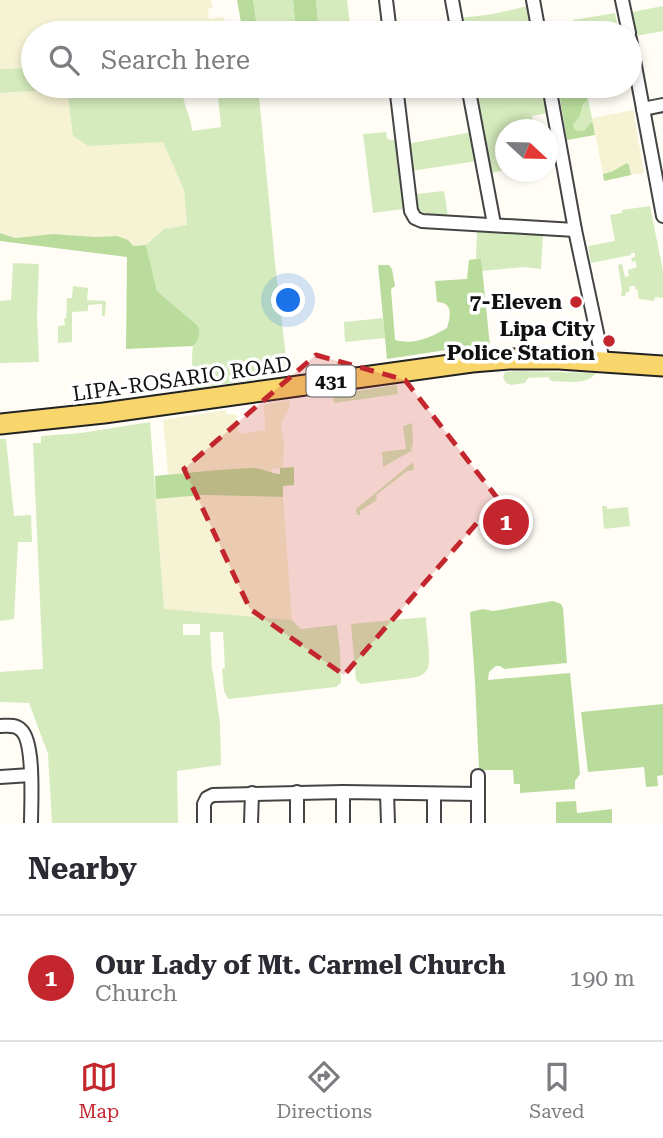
<!DOCTYPE html>
<html lang="en">
<head>
<meta charset="utf-8">
<style>
  :root { --surface:#fff; --page:#f2f2f3; --text:#2b2b33; --muted:#7c7c81; --line:#e1e1e2; --accent:#c4262e }
  body { margin:0; font-family:"Roboto Serif",serif; background:var(--page); color:var(--text) }
  .compass { position:absolute; left:495px; top:119px; width:63px; height:63px; border-radius:50%; background:var(--surface); box-shadow:0 4px 10px #0003; rotate:112deg }
  .you { position:absolute; left:289px; top:301px; width:24px; height:24px; margin:-18px; border:5px solid #fff; border-radius:50%; background:#1a73e8; box-shadow:0 0 0 10px #1a73e833 }
  .badge { display:grid; place-items:center; width:46px; height:46px; border-radius:50%; background:var(--accent); color:#fff; font-size:23px; font-weight:700 }
  .pin { position:absolute; translate:-50% -50%; border:4px solid #fff; box-shadow:0 2px 7px #0006 }
  .list { margin:0; padding:0; list-style:none }
  h2 { display:flex; justify-content:space-between; align-items:center; height:91px; margin:0; padding:0 28px; font-size:30px }
  h2 small { font-size:23px; font-weight:400; color:var(--muted) }
  .list li { display:grid; grid-template-columns:46px 1fr auto; gap:21px; align-items:center; box-sizing:border-box; height:126px; padding:0 28px; border-top:2px solid var(--line) }
  .list b { display:block; font-size:26px; white-space:nowrap }
  .list p { margin:0; font-size:23px; white-space:nowrap; color:var(--muted) }
  .list em { font-size:23px; font-style:normal; color:var(--muted) }
  .icon { flex:none; width:38px; height:38px; fill:none; stroke:currentColor; stroke-width:2; stroke-linecap:round; stroke-linejoin:round }
  .map { position:relative; flex:none; width:663px; height:823px; overflow:hidden }
  .search { position:absolute; background:var(--surface); box-shadow:0 4px 10px #0003; left:21px; right:21px; top:21px; height:77px; display:flex; align-items:center; gap:18px; box-sizing:border-box; padding:0 24px; border-radius:38px; color:var(--muted); font-size:26px }
  .sheet { height:217px; background:var(--surface) }
  nav { display:flex; justify-content:space-around; align-items:center; box-sizing:border-box; height:98px; border-top:2px solid var(--line); background:var(--surface); font-size:19px; color:var(--muted) }
  nav a { display:grid; justify-items:center; gap:4px }
  nav .on { color:var(--accent) }
  .map>svg:first-child { display:block }
  .farmland { fill:#f6f3d4 }
  .green { fill:#d5ebbd; fill-rule:evenodd }
  .forest { fill:#b9dc9c }
  .lines { fill:none; stroke-linecap:round; stroke-linejoin:round }
  .minor-casing { stroke:#444; stroke-width:16 }
  .primary-casing { stroke:#222; stroke-width:23 }
  .minor { stroke:#fff; stroke-width:12 }
  .primary { stroke:#f9d66b; stroke-width:19 }
  .marked { fill:#c4262e; fill-opacity:0.2; stroke:#c4262e; stroke-width:5; stroke-dasharray:14 9; stroke-linejoin:round }
  .poi-dot { fill:#c4262e; stroke:#fff; stroke-width:2.5 }
  .labels { text-anchor:middle; dominant-baseline:central; stroke-width:7; stroke-linejoin:round; paint-order:stroke }
  .shield { fill:#fff; stroke:#585858; stroke-width:2 }
  .shield-label { font-size:19px; font-weight:bold; fill:#111 }
  .poi-label { font-size:21px; font-weight:bold; fill:#111; stroke:#fff; text-anchor:end }
  .street-label { font-size:21px; fill:#111; stroke:#fff }
</style>
</head>
<body>
<div class="map">
<svg width="663" height="823" viewBox="0 0 663 823">
  <rect width="100%" height="100%" fill="#fffdf5"/>
  <!-- farmland -->
  <g class="farmland">
    <path d="M0,0h211l2,8 -5,1 1,10 15,-2 2,16h-49l-1,-8 -10,1 -5,7h-20l-2,-3 -3,3h-103v35l-33,1z"/>
    <path d="M52,90l16,8 5,38 15,10 75,-5 21,49 3,35 -23,4 -18,16 -13,1 -16,-10 -21,1 -43,-3 -38,4 -15,-5v-140z"/>
    <path d="M633,110l11,63 -13,2 -2,-10 -26,9 -11,-56z"/>
    <path d="M289,400l1,6 -9,18 3,19 -1,25 -11,1v5l-14,-6 -90,7 -5,-55 63,-10 1,5 9,-1 3,20 26,-4 -1,-25z"/>
    <path d="M203,495l80,2 9,123 -128,-10 -8,-111z"/>
  </g>
  <!-- green -->
  <g class="green">
    <path d="M253,0h40l3,33h-38z"/>
    <path d="M316,0h31l4,33h-32z"/>
    <path d="M528,6l6,27h-71l-3,-15 33,-4z"/>
    <path d="M663,6v25l-27,5 -4,-24z"/>
    <path d="M615,13l4,20h-43l-3,-13z"/>
    <path d="M33,68v18h148c1,16 10,30 11,45l29,-4 -4,-41h41l17,177 13,111 -94,15c-1,-10 -3,-34 -1,-42 2,-8 8,-11 5,-21l-41,-35 -11,-46 18,-16 23,-4 -3,-35 -21,-48 -75,4 -15,-10 -5,-38 -16,-8 -52,3v-24z"/>
    <path d="M507,86h37l4,27 -16,3 3,13 -30,1v40l-14,3 -14,-76 31,-5z"/>
    <path d="M588,99l5,24h-3l-6,8 -9,-1 -2,-5 7,-9 3,-12z"/>
    <path d="M386,132l1,6 3,2h7l6,69 -30,4 -10,-79z"/>
    <path d="M472,132l5,29 -66,10 -4,-27z"/>
    <path d="M444,191l4,25 -30,-4 -2,-18z"/>
    <path d="M650,206l13,65v27l-8,-1 -1,4 -14,-2 -2,-2v-7l-3,-1v-3h-5l-1,6h-3l-1,4h-4l1,-5 -4,-26 4,-1 3,13 4,-1 -1,-6 9,-3 -2,-6 -3,1 -1,-4 4,-1v-4h-4v2l-40,8 -3,-17 27,-5 -5,-26 12,-2v-3z"/>
    <path d="M477,229l66,5 -2,35 -17,-2 -42,4 -1,-13h-5z"/>
    <path d="M13,263l26,1 -2,52 2,46 -39,1v-62l11,-1z"/>
    <path d="M73,286l15,2 -1,12 19,1 -1,15h-3v-12l-14,1v6l-16,1v30l-14,1v-17l7,-1 -1,-6 2,-1 1,-20h5z"/>
    <path d="M383,318l2,20 -40,4 -1,-20z"/>
    <path d="M520,371l76,2c-9,13 -31,8 -45,8l-3,-4 -20,1 -3,5 -14,2 -5,-2 -3,-6 2,-5z"/>
    <path d="M397,385l1,9 -64,9 -1,-5 4,-1v-3z"/>
    <path d="M150,422l14,187 128,11 9,9 36,-4 3,26 1,32 -5,4 -108,12 -4,-8 -2,-22 3,-1 -2,-36h-13l2,37 1,3 7,52 1,41 -44,6 1,52h-126l-4,-69 -19,-51 -29,-1v-30l43,-3 -10,-226h8v-7l40,-3zM200,624v11h-17v-11z"/>
    <path d="M412,423l1,20 -2,8 -28,16 -1,-15 24,-3 -3,-23z"/>
    <path d="M0,439h6l8,77 17,-1 1,27h-14l-4,77 -14,2z"/>
    <path d="M413,462l1,8 -7,1 -31,24 1,5 -17,11v4h-3l-1,-6z"/>
    <path d="M602,506h5v3l21,-2 2,19 -26,3z"/>
    <path d="M426,617c0,11 6,46 1,53 -4,6 -10,7 -16,8l-50,6 -5,-4 -5,-56z"/>
  </g>
  <!-- forest -->
  <g class="forest">
    <path d="M237,0h16l5,33h-15z"/>
    <path d="M293,0h23l3,33h-23z"/>
    <path d="M558,86h28l2,13 -5,5 -3,12 -7,9 2,5 9,1 6,-8h3l2,12 -28,5z"/>
    <path d="M627,163l2,2 2,10 -27,6 -1,-7 10,-3z"/>
    <path d="M0,233l15,5 38,-4 43,3 21,-1 11,4 5,6 13,-1 11,46 41,35c3,7 1,14 -5,20l-67,3 1,-92 -127,-16z"/>
    <path d="M481,258l9,88 -24,1 -79,12 -9,-94h11l3,4 3,17 -4,3 4,51c20,5 34,-2 52,-12 4,-12 6,-26 -10,-26l-2,-21 32,-2 2,-19z"/>
    <path d="M294,467v18l-11,1v11l-80,-2 -47,4 -1,-23c32,-3 66,-7 99,-8 9,0 16,6 26,6v-6z"/>
    <path d="M553,601l8,3 2,4 4,55 -63,6 -4,-3h-4l-7,6 -1,8 82,-7 10,101 -5,7v8l-55,4v-9h-6l-1,-14h-34l-4,-88 -5,-70 13,-3 10,2z"/>
    <path d="M663,704v71l-6,1 1,10 -12,1 -2,-20 -56,5 -7,-60z"/>
    <path d="M576,801l1,12 35,-4v14h-56v-21z"/>
  </g>
  <g class="lines">
    <!-- minor casing -->
    <g class="minor-casing">
      <g id="minor">
        <path d="M386,0l4,33"/>
        <path d="M452,0l6,33"/>
        <path d="M533,0l6,33"/>
        <path d="M622,0l7,33"/>
        <path d="M630,39l33,177"/>
        <path d="M396,86l15,125 4,7 7,3 153,9"/>
        <path d="M468,86l26,138"/>
        <path d="M549,86l26,144 28,131"/>
        <path d="M643,109l20,-4"/>
        <path d="M0,726c7,0 15,-2 21,4 14,12 10,74 10,93"/>
        <path d="M478,776v47"/>
        <path d="M0,777l31,-2"/>
        <path d="M297,792v31"/>
        <path d="M343,792v31"/>
        <path d="M387,793l1,30"/>
        <path d="M204,823v-19l3,-6 6,-3 130,-3 135,2"/>
        <path d="M251,823l1,-30"/>
        <path d="M434,823v-29"/>
      </g>
    </g>
    <!-- primary casing -->
    <g class="primary-casing">
      <path id="primary" d="M0,424l104,-11 368,-51 37,-3h50l104,7"/>
    </g>
    <!-- minor -->
    <use href="#minor" class="minor"/>
    <!-- primary -->
    <use href="#primary" class="primary"/>
  </g>
  <!-- marked area -->
  <path class="marked" d="M316,355l89,25 93,119 -154,176 -94,-66 -66,-140z"/>
  <!-- markers -->
  <g class="poi-dot">
    <circle cx="576" cy="302" r="7"/>
    <circle cx="609" cy="341" r="7"/>
  </g>
  <g class="labels">
    <!-- shield labels -->
    <rect class="shield" x="306.5" y="365.5" width="49" height="31" rx="5"/>
    <g class="shield-label">
      <text x="331" y="381">431</text>
    </g>
    <!-- poi labels -->
    <g class="poi-label">
      <text x="562" y="302">7-Eleven</text>
      <text x="595" y="329">Lipa City<tspan x="595" dy="24">Police Station</tspan></text>
    </g>
    <!-- street labels -->
    <g class="street-label">
      <text transform="translate(182 379) rotate(-8)">LIPA-ROSARIO ROAD</text>
    </g>
  </g>
</svg>
<svg class="compass" viewBox="-18 -18 36 36"><path d="M0-13l5 13h-10z" fill="#e53935"/><path d="M0 13l5-13h-10z" fill="#7c7c81"/></svg>
<div class="you"></div>
<div class="pin badge" style="left:506px;top:522px">1</div>
<div class="search"><svg class="icon" aria-label="search" viewBox="0 0 24 24"><circle cx="10" cy="10" r="6"/><path d="M15 15l6 6"/></svg>Search here</div>
</div>
<section class="sheet">
<h2>Nearby<small></small></h2>
<ul class="list">
<li><span class="badge">1</span><div><b>Our Lady of Mt. Carmel Church</b><p>Church</p></div><em>190 m</em></li>
</ul>
</section>
<nav>
<a class="on"><svg class="icon" aria-label="map" viewBox="0 0 24 24"><path d="M3 6l6-2 6 2 6-2v14l-6 2-6-2-6 2zM9 4v14M15 6v14"/></svg>Map</a>
<a><svg class="icon" aria-label="directions" viewBox="0 0 24 24"><path d="M12 3l9 9-9 9-9-9zM9 14v-3h6M13 9l2 2-2 2"/></svg>Directions</a>
<a><svg class="icon" aria-label="saved" viewBox="0 0 24 24"><path d="M7 4h10v16l-5-4-5 4z"/></svg>Saved</a>
</nav>
</body>
</html>
